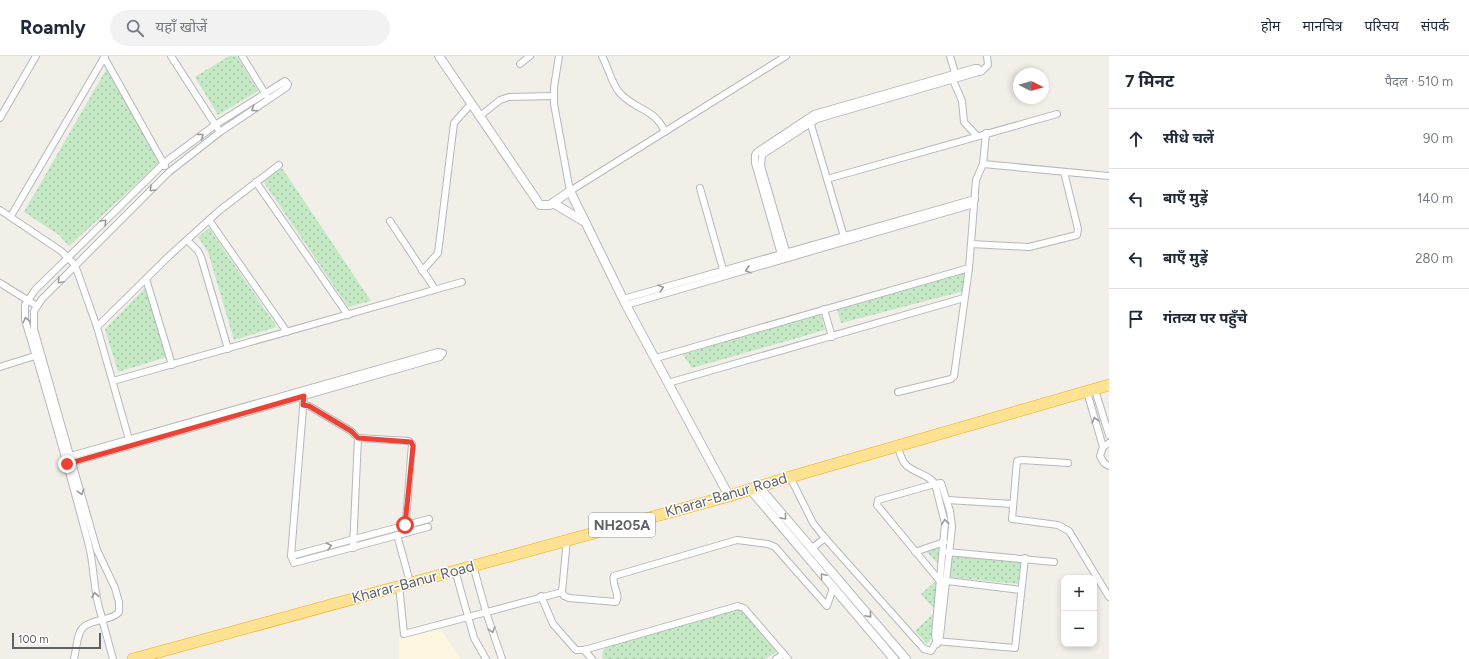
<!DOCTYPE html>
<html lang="hi">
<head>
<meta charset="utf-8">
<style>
  :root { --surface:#fff; --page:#f2f2f3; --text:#1f2937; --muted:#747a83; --line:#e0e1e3 }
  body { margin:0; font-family:Figtree,"Noto Sans Devanagari",sans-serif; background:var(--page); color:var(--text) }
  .controls { position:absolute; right:12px; bottom:12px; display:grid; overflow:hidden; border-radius:8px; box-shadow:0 2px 6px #0003 }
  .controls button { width:36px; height:36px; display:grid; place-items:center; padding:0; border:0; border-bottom:1px solid var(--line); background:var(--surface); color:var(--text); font:20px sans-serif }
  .compass { position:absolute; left:1013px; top:12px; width:36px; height:36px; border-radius:50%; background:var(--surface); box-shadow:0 2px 6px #0003; rotate:95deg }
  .scale { position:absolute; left:12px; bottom:10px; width:89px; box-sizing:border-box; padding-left:4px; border:2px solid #5f6368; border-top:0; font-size:11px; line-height:14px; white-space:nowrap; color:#5f6368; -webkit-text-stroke:3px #fff; paint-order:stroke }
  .stop { position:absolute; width:12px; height:12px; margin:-9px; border:3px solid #ea4335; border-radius:50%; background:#fff }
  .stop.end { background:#ea4335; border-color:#fff; box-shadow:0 1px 4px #0008 }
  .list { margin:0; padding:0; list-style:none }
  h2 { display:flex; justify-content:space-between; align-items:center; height:52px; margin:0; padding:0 16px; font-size:17px }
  h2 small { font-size:13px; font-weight:400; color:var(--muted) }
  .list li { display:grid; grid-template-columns:26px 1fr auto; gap:12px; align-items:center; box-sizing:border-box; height:60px; padding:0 16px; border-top:1px solid var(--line) }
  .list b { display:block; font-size:15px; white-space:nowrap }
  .list em { font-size:13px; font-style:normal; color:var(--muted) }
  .icon { flex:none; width:22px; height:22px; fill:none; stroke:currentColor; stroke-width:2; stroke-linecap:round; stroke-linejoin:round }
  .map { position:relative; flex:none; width:1109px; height:603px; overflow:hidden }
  header { display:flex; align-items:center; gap:24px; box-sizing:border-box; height:56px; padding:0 20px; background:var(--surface); border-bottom:1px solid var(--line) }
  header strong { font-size:19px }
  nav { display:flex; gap:22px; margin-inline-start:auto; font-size:14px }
  .search { width:280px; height:36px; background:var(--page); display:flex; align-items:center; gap:10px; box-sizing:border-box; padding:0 14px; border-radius:22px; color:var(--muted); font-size:15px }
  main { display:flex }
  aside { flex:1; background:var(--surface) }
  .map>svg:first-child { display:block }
  .commercial { fill:#fef7e0 }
  .park { fill:url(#park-dots) }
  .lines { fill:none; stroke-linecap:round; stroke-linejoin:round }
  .street-casing { stroke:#b5b8bc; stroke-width:8 }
  .secondary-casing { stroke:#b6babf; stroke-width:10 }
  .highway-casing { stroke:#f9ab00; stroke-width:12 }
  .street { stroke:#fff; stroke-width:6 }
  .secondary { stroke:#fff; stroke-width:8 }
  .highway { stroke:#fde293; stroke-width:11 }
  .oneway { stroke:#979a9d }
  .route { stroke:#ea4335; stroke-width:5 }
  .labels { text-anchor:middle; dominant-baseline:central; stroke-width:3; stroke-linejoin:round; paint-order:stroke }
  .shield { fill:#fff; stroke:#8f9295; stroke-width:1 }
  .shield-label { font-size:14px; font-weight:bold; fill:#5f6368 }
  .street-label { font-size:15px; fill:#5f6368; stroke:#fff }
</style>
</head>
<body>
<header>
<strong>Roamly</strong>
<div class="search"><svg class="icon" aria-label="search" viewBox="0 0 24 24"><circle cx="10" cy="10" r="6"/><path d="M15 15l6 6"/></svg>यहाँ खोजें</div>
<nav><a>होम</a><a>मानचित्र</a><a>परिचय</a><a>संपर्क</a></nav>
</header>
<main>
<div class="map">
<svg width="1109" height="603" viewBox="0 0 1109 603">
  <defs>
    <pattern id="park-dots" width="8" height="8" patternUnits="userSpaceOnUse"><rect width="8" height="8" fill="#c5e8c5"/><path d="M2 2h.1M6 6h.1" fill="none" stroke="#a3c0a4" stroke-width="1.8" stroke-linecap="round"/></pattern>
  </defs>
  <rect width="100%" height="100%" fill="#f1efe8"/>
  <!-- commercial -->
  <path class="commercial" d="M438,569l22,34h-61v-22z"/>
  <!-- park -->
  <g class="park">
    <path d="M229,0h8l21,35 -40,24 -23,-38z"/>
    <path d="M107,12l52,95 -90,83 -10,-11 -35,-23z"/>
    <path d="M282,112l89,133 -23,6 -85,-126z"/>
    <path d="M209,172l68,99 -43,13 -26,-88 -10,-15z"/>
    <path d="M967,216l-3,19 -123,32 -5,-17z"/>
    <path d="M146,231l21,70 -49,15 -13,-43z"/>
    <path d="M820,256l5,18 -133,38 -11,-16z"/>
    <path d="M941,489l-1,21 -13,-14 1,-3z"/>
    <path d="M952,499l69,7 -3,22 -69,-7z"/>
    <path d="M938,523l-3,52 -2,6 -6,7 -12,-13 21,-20 -15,-17z"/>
    <path d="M744,551l34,44 -13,8h-161l-2,-2 1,-7 5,-5z"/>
  </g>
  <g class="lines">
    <!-- street casing -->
    <g class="street-casing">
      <g id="street">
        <path d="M171,0l49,76"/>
        <path d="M242,0l24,39"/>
        <path d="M559,0l-5,31v17l16,87 216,-135"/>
        <path d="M602,0c6,11 10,28 17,36 16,19 35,15 46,40"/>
        <path d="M950,0l5,17"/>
        <path d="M104,1l61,109"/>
        <path d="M520,8l10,-8"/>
        <path d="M953,24l9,21 2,21 13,14"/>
        <path d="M480,60l20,-16 9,-3 44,-1"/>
        <path d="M0,62l36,-62"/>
        <path d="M809,62l36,122"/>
        <path d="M983,108l126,12"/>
        <path d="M827,123l230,-65"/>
        <path d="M256,126l92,133"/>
        <path d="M700,132l24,85"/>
        <path d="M0,154l61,41 14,14 22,62 33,116"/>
        <path d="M11,160l94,-160"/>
        <path d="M209,164l78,112"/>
        <path d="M390,165l45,68"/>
        <path d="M187,184l11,11 3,6 27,92"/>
        <path d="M971,188l58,3 48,-12 1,-6 -14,-57"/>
        <path d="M782,202l-27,-95v-8l2,-3 57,-38 161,-46h3l2,4"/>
        <path d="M788,202l-27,-92 1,-11 55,-36 165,-48 6,-6 -1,-9"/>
        <path d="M422,215l16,-18 16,-130 17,-19"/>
        <path d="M146,223l26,86"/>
        <path d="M0,227l37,23"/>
        <path d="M623,243l352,-100"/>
        <path d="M626,249l348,-101"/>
        <path d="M824,253l8,28"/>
        <path d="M97,271l72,-71 51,-46 59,-45"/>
        <path d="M656,302l313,-90"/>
        <path d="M0,311l38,-12"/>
        <path d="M113,325l349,-99"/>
        <path d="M668,327l296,-85"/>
        <path d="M1095,334l14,45"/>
        <path d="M898,336l53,-13 3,-3 15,-108 7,-88 7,-16 3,-31"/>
        <path d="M1087,336l16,55"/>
        <path d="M304,340l-13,160 3,7 134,-36"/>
        <path d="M303,349l6,1 42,25 7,7 -5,110"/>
        <path d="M358,382l51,3 3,3 -7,89"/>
        <path d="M1109,387l-6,4 -3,9 4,7 5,3"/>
        <path d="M897,390c3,6 4,13 8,18 8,9 24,10 30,20l-57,16 -1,5 62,75 82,10"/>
        <path d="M67,401l371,-105 5,1 -3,4 -370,106"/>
        <path d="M1068,407l-46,-3 -5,1 -5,58 46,6 11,6 40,66"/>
        <path d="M790,421l23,46 12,15 -14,11"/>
        <path d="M947,444l66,4"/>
        <path d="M397,479l13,47"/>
        <path d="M825,482l99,111 7,2 9,-15 12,-109 -2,-16 -9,-28 -6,1 10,39 -10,112 2,9"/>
        <path d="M915,496l29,-10"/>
        <path d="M947,496l107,10"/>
        <path d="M291,500l138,-37"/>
        <path d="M473,509l13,47 16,47"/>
        <path d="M455,514l19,68 12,21"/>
        <path d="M399,529l5,49 158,-42 2,4 5,2 47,4c5,-7 -5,-18 -2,-26l123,-36 31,4 7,3 52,59 6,-18"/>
        <path d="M562,536l5,-53"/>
        <path d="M541,540l12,28 23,26h8l154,-44 6,2 44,51"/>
        <path d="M936,585l79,7 10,-90"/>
        <path d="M584,594l8,9"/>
        <path d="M74,603c6,-28 1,-34 31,-40 6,-2 10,-2 14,-7v-10l-4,-14 -18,-38 -63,-221v-18l8,-12 127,-127 51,-40 67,-45 1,-3 -3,-3 -70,44 -51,38 -129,127 -10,15v15c23,75 44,150 64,226 6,24 4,48 13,71v2l11,40"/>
        <path d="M776,603l8,-5"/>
      </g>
    </g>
    <!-- secondary casing -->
    <g class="secondary-casing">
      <g id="secondary">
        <path d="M439,0l101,149h10l20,-14 56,114 103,191"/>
        <path d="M553,147l30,18"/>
        <path d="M759,431l147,172"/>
        <path d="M750,433l144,170"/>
      </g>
    </g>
    <!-- highway casing -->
    <g class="highway-casing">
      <path id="highway" d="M133,603l596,-163 61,-19 319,-92"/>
    </g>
    <!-- street -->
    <use href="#street" class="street"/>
    <!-- secondary -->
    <use href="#secondary" class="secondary"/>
    <!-- highway -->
    <use href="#highway" class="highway"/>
  </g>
  <!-- one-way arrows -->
  <defs><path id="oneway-chevron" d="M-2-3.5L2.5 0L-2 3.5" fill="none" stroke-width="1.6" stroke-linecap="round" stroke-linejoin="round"/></defs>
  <g class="oneway">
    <use href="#oneway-chevron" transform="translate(254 53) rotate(146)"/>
    <use href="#oneway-chevron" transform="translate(201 80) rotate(-36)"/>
    <use href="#oneway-chevron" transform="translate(152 133) rotate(135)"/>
    <use href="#oneway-chevron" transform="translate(104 166) rotate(-45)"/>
    <use href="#oneway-chevron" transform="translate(748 214) rotate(164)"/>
    <use href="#oneway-chevron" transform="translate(60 225) rotate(134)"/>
    <use href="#oneway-chevron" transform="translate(661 232) rotate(-16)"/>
    <use href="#oneway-chevron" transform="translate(26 264) rotate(-103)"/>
    <use href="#oneway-chevron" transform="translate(1095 364) rotate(-106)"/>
    <use href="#oneway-chevron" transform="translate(81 436) rotate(74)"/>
    <use href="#oneway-chevron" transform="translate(784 461) rotate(50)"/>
    <use href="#oneway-chevron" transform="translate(945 466) rotate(-96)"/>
    <use href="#oneway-chevron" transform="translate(329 490) rotate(-14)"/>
    <use href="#oneway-chevron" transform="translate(823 520) rotate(-130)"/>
    <use href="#oneway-chevron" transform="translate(95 539) rotate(-101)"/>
    <use href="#oneway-chevron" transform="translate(869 559) rotate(49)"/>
    <use href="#oneway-chevron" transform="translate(492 574) rotate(72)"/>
  </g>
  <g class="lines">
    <!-- route -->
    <path class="route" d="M67,408l237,-68 -1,9 6,1 42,25 7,7 53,4 2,4 -8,79"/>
  </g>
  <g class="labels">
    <!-- shield labels -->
    <rect class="shield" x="589" y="457" width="66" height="24" rx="3"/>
    <g class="shield-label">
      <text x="622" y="469">NH205A</text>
    </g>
    <!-- street labels -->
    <g class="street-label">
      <text transform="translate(726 439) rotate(-16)">Kharar-Banur Road</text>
      <text transform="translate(413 526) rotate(-15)">Kharar-Banur Road</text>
    </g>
  </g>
</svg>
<div class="controls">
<button>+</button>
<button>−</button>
</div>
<svg class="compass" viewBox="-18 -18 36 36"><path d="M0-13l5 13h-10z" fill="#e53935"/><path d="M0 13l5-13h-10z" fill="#747a83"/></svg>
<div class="scale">100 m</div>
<div class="stop" style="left:405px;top:469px"></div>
<div class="stop end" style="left:67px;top:408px"></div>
</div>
<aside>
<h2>7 मिनट<small>पैदल · 510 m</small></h2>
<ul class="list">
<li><svg class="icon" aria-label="ahead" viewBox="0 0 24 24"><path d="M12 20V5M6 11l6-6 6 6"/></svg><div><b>सीधे चलें</b></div><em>90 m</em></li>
<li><svg class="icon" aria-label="left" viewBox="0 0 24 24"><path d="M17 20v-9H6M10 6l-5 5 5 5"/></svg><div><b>बाएँ मुड़ें</b></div><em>140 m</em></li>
<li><svg class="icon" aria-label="left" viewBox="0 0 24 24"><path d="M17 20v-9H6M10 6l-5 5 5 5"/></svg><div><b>बाएँ मुड़ें</b></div><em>280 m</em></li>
<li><svg class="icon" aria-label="arrive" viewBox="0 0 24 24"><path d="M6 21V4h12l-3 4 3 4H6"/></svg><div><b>गंतव्य पर पहुँचे</b></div></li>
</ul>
</aside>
</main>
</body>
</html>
